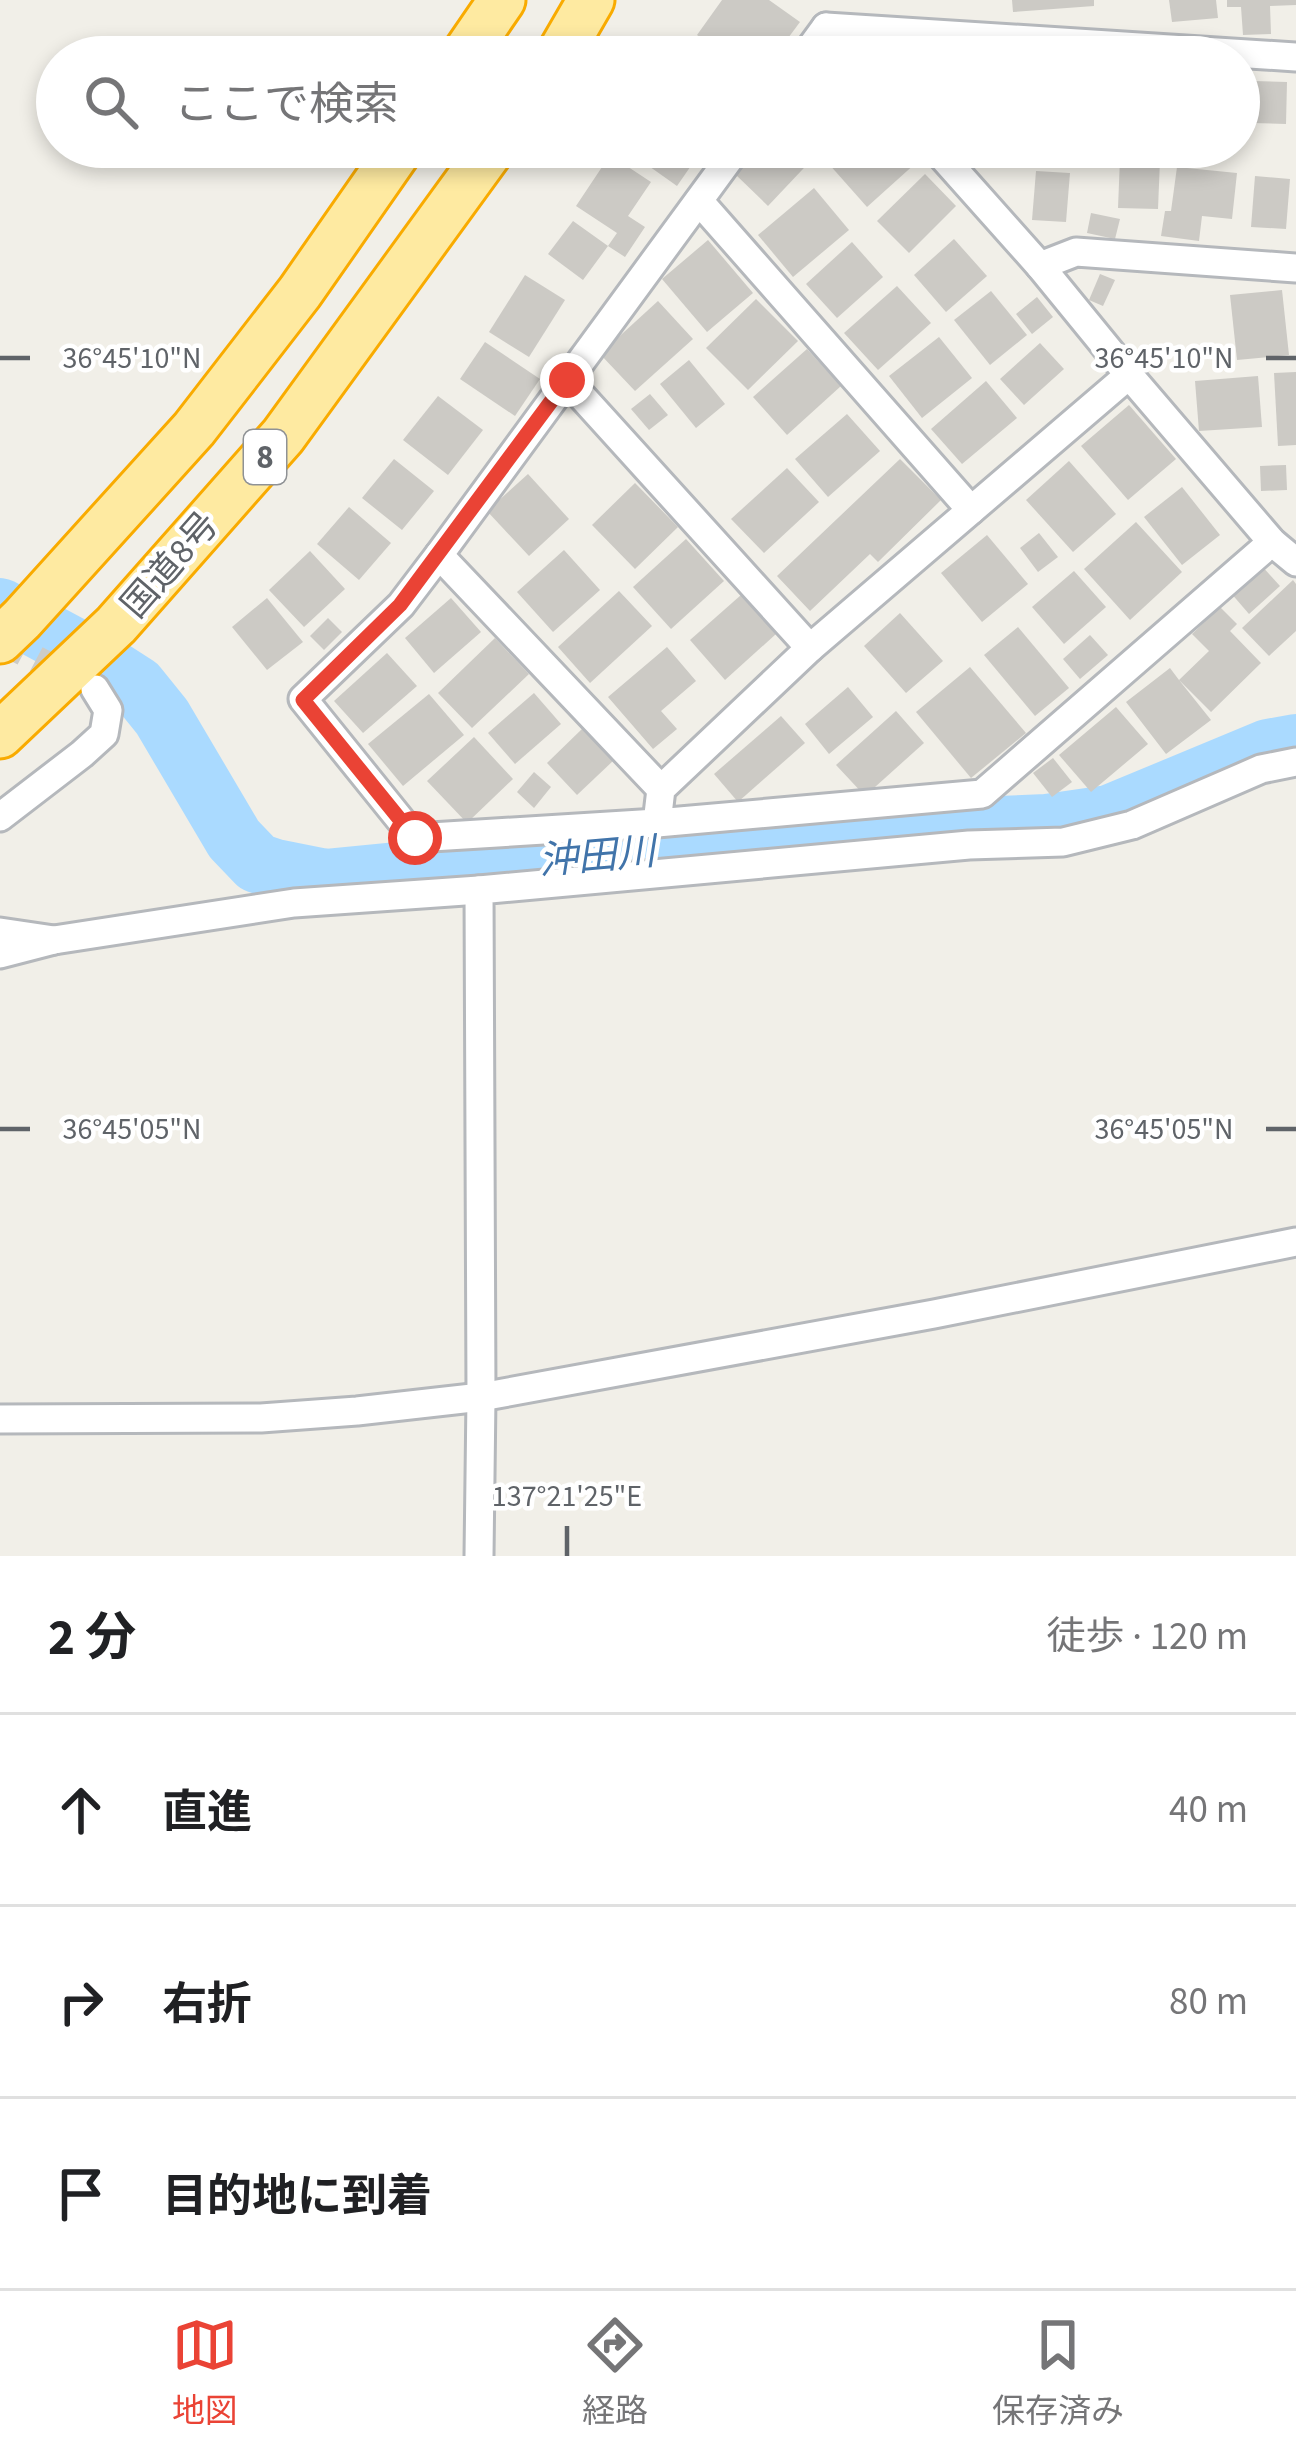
<!DOCTYPE html>
<html lang="ja">
<head>
<meta charset="utf-8">
<style>
  :root { --surface:#fff; --page:#f6f6f6; --text:#202124; --muted:#757577; --line:#e0e0e0; --accent:#ea4335 }
  body { margin:0; font-family:"Source Sans 3","Noto Sans JP",sans-serif; background:var(--page); color:var(--text) }
  .stop { position:absolute; width:36px; height:36px; margin:-27px; border:9px solid #ea4335; border-radius:50%; background:#fff }
  .stop.end { background:#ea4335; border-color:#fff; box-shadow:0 3px 12px #0008 }
  .list { margin:0; padding:0; list-style:none }
  h2 { display:flex; justify-content:space-between; align-items:center; height:156px; margin:0; padding:0 48px; font-size:51px }
  h2 small { font-size:39px; font-weight:400; color:var(--muted) }
  .list li { display:grid; grid-template-columns:78px 1fr auto; gap:36px; align-items:center; box-sizing:border-box; height:192px; padding:0 48px; border-top:3px solid var(--line) }
  .list b { display:block; font-size:45px; white-space:nowrap }
  .list em { font-size:39px; font-style:normal; color:var(--muted) }
  .icon { flex:none; width:66px; height:66px; fill:none; stroke:currentColor; stroke-width:2; stroke-linecap:round; stroke-linejoin:round }
  .map { position:relative; flex:none; width:1296px; height:1556px; overflow:hidden }
  .search { position:absolute; background:var(--surface); box-shadow:0 6px 18px #0003; left:36px; right:36px; top:36px; height:132px; display:flex; align-items:center; gap:30px; box-sizing:border-box; padding:0 42px; border-radius:66px; color:var(--muted); font-size:45px }
  .sheet { height:732px; background:var(--surface) }
  nav { display:flex; justify-content:space-around; align-items:center; box-sizing:border-box; height:168px; border-top:3px solid var(--line); background:var(--surface); font-size:33px; color:var(--muted) }
  nav a { display:grid; justify-items:center; gap:6px }
  nav .on { color:var(--accent) }
  .map>svg:first-child { display:block }
  .lines { fill:none; stroke-linecap:round; stroke-linejoin:round }
  .river { stroke:#aadaff; stroke-width:60 }
  .building { fill:#cccac5 }
  .minor-tunnel { stroke:#ccccc8; stroke-width:27; stroke-dasharray:27 14; stroke-linecap:butt }
  .minor-casing { stroke:#b5b8bc; stroke-width:33 }
  .trunk-casing { stroke:#f9ab00; stroke-width:51 }
  .minor { stroke:#fff; stroke-width:27 }
  .trunk { stroke:#feeaa1; stroke-width:45 }
  .route { stroke:#ea4335; stroke-width:15 }
  .ticks { fill:none; stroke:#5f6368; stroke-width:4.5 }
  .labels { text-anchor:middle; dominant-baseline:central; stroke-width:9; stroke-linejoin:round; paint-order:stroke }
  .shield { fill:#fff; stroke:#8f9295; stroke-width:3 }
  .shield-label { font-size:33px; font-weight:bold; fill:#5f6368 }
  .street-label { font-size:36px; fill:#5f6368; stroke:#fff }
  .water-label { font-size:39px; font-style:italic; fill:#4174aa; stroke:#fff }
  .ticks-label { font-size:30px; text-anchor:middle; fill:#5f6368; stroke:#fff; stroke-width:9; stroke-linejoin:round; paint-order:stroke }
</style>
</head>
<body>
<div class="map">
<svg width="1296" height="1556" viewBox="0 0 1296 1556">
  <rect width="100%" height="100%" fill="#f1efe8"/>
  <g class="lines">
    <!-- river -->
    <path class="river" d="M0,608l95,51 42,27 25,31 72,122 23,24 18,6 50,10 153,-15 443,-35 126,-5 62,-9 159,-66 28,-5"/>
  </g>
  <!-- building -->
  <g class="building">
    <path d="M722,0h47l31,22 -26,35h-47l-30,-22z"/>
    <path d="M1012,0h82v6l-81,6z"/>
    <path d="M1169,0h47l2,18 -46,4z"/>
    <path d="M1227,0h69v5l-26,1 1,28 -28,1 -2,-28h-14z"/>
    <path d="M1253,81l34,1 -1,42 -34,-1z"/>
    <path d="M622,147h82l-27,39z"/>
    <path d="M761,147h52l6,5 -51,54 -33,-32z"/>
    <path d="M846,147h58l13,15 -50,45 -39,-44z"/>
    <path d="M1197,147h35l-1,10 -34,-3z"/>
    <path d="M610,155l41,27 -23,34 17,11 -20,30 -17,-11 9,-13 -41,-27z"/>
    <path d="M1120,158l40,2 -2,49 -40,-1z"/>
    <path d="M1177,167l60,6 -5,46 -30,-3 -3,25 -38,-5 4,-25h6z"/>
    <path d="M1036,171l34,2 -4,49 -34,-2z"/>
    <path d="M925,174l31,32 -47,47 -32,-32z"/>
    <path d="M1255,176l35,3 -4,50 -35,-2z"/>
    <path d="M814,188l35,42 -56,47 -35,-42z"/>
    <path d="M1091,213l29,6 -5,20 -28,-6z"/>
    <path d="M573,221l35,25 -25,34 -35,-26z"/>
    <path d="M954,239l33,37 -41,36 -32,-37z"/>
    <path d="M708,240l45,53 -46,39 -45,-53z"/>
    <path d="M852,242l31,35 -46,41 -31,-34z"/>
    <path d="M1100,274l15,6 -12,26 -14,-6z"/>
    <path d="M525,275l40,25 -36,57 -40,-25z"/>
    <path d="M897,286l34,37 -53,47 -34,-37z"/>
    <path d="M1282,290l7,65 -52,5 -7,-65z"/>
    <path d="M991,291l36,44 -37,30 -36,-45z"/>
    <path d="M1037,297l16,20 -21,17 -16,-20z"/>
    <path d="M756,299l42,42 -50,49 -42,-42z"/>
    <path d="M658,301l35,38 -58,52 -35,-37z"/>
    <path d="M939,337l33,41 -50,40 -33,-42z"/>
    <path d="M485,342l55,37 -25,37 -55,-37z"/>
    <path d="M1040,343l24,26 -40,36 -24,-26z"/>
    <path d="M807,349l34,37 -54,49 -34,-38z"/>
    <path d="M689,360l36,44 -29,24 -36,-44z"/>
    <path d="M1296,372v73l-18,1 -4,-73z"/>
    <path d="M1258,376l4,51 -63,4 -4,-50z"/>
    <path d="M986,381l31,37 -55,46 -31,-35z"/>
    <path d="M650,394l18,21 -19,15 -18,-21z"/>
    <path d="M438,396l45,34 -35,45 -45,-35z"/>
    <path d="M1129,405l47,54 -48,41 -47,-54z"/>
    <path d="M847,414l33,37 -52,46 -33,-38z"/>
    <path d="M394,459l40,32 -32,39 -40,-32z"/>
    <path d="M900,459l41,41 -63,62 -8,-8 -60,57 -33,-35z"/>
    <path d="M1069,461l47,53 -43,38 -47,-52z"/>
    <path d="M1286,465l1,25 -26,1 -1,-25z"/>
    <path d="M787,468l32,34 -55,51 -33,-34z"/>
    <path d="M528,474l41,45 -40,37 -42,-45z"/>
    <path d="M635,483l43,44 -43,42 -43,-44z"/>
    <path d="M1182,487l38,48 -38,30 -38,-48z"/>
    <path d="M349,507l42,36 -32,37 -42,-36z"/>
    <path d="M1136,522l46,50 -52,48 -46,-51z"/>
    <path d="M1039,533l19,24 -20,15 -18,-24z"/>
    <path d="M987,535l41,49 -46,38 -41,-49z"/>
    <path d="M686,539l38,42 -53,48 -38,-42z"/>
    <path d="M564,550l36,40 -47,42 -36,-40z"/>
    <path d="M310,551l35,38 -41,38 -35,-37z"/>
    <path d="M1261,565l19,21 -31,28 -19,-22z"/>
    <path d="M1074,571l32,36 -42,37 -32,-37z"/>
    <path d="M1293,580l3,4v47l-27,25 -27,-28z"/>
    <path d="M619,591l33,35 -62,57 -32,-36z"/>
    <path d="M741,595l35,39 -51,46 -35,-40z"/>
    <path d="M267,598l36,44 -36,28 -35,-43z"/>
    <path d="M451,598l30,34 -47,41 -29,-35z"/>
    <path d="M1220,607l17,17 -7,7 31,32 -50,49 -32,-32 32,40 -45,34 -40,-52 44,-34 9,12 30,-29 -17,-17z"/>
    <path d="M900,613l43,48 -37,32 -42,-47z"/>
    <path d="M328,618l14,14 -18,18 -14,-14z"/>
    <path d="M1018,627l51,61 -34,28 -51,-61z"/>
    <path d="M1090,635l18,20 -28,24 -17,-20z"/>
    <path d="M495,638l34,36 -57,54 -34,-35z"/>
    <path d="M667,647l29,34 -35,30 16,18 -24,20 -45,-52z"/>
    <path d="M387,653l30,33 -54,47 -29,-32z"/>
    <path d="M970,667l56,66 -55,45 -55,-66z"/>
    <path d="M848,687l25,30 -44,37 -24,-30z"/>
    <path d="M534,693l27,31 -46,40 -27,-31z"/>
    <path d="M429,694l35,41 -61,51 -35,-42z"/>
    <path d="M1116,707l32,37 -57,48 -32,-37z"/>
    <path d="M896,711l28,32 -59,53 -29,-31z"/>
    <path d="M781,716l24,27 -67,59 -24,-28z"/>
    <path d="M583,728l31,32 -37,35 -30,-32z"/>
    <path d="M474,737l39,42 -46,44 -40,-42z"/>
    <path d="M1053,758l19,24 -20,15 -19,-24z"/>
    <path d="M534,772l17,15 -17,21 -17,-16z"/>
  </g>
  <g class="lines">
    <!-- minor-tunnel -->
    <path class="minor-tunnel" d="M0,640l76,40"/>
    <!-- minor casing -->
    <g class="minor-casing">
      <g id="minor">
        <path d="M804,57l22,-30"/>
        <path d="M853,57l-27,-30 470,30"/>
        <path d="M934,147l106,119"/>
        <path d="M699,201l272,309"/>
        <path d="M1129,375l-89,-109 36,-14 220,16"/>
        <path d="M567,380l243,268 319,-273 143,167 24,20"/>
        <path d="M439,555l-38,50 -98,94 112,139 242,-15"/>
        <path d="M810,648l-149,141 -4,34 325,-29 290,-252"/>
        <path d="M661,789l-222,-234 299,-408"/>
        <path d="M0,817l82,-63 22,-20 4,-24 -13,-21"/>
        <path d="M0,932l54,8 -54,14"/>
        <path d="M54,940l240,-37 185,-13"/>
        <path d="M0,1419l261,-1 96,-7 124,-14 453,-83 362,-72"/>
        <path d="M479,1556l2,-159 -2,-507 490,-45 94,-3 69,-17 129,-56 35,-7"/>
      </g>
    </g>
    <!-- trunk casing -->
    <g class="trunk-casing">
      <g id="trunk">
        <path d="M463,57l39,-57"/>
        <path d="M558,57l33,-57"/>
        <path d="M0,640l22,-21 172,-190 106,-137 101,-145"/>
        <path d="M0,735l116,-110 167,-189 210,-289"/>
      </g>
    </g>
    <!-- minor -->
    <use href="#minor" class="minor"/>
    <!-- trunk -->
    <use href="#trunk" class="trunk"/>
  </g>
  <g class="lines">
    <!-- route -->
    <path class="route" d="M415,838l-112,-138 97,-95 167,-225"/>
  </g>
  <!-- ticks -->
  <path class="ticks" d="M0,358h30M1266,358h30M0,1129h30M1266,1129h30M567,1526v30"/>
  <g class="labels">
    <!-- shield labels -->
    <rect class="shield" x="244" y="430" width="42" height="54" rx="9"/>
    <g class="shield-label">
      <text x="265" y="457">8</text>
    </g>
    <!-- street labels -->
    <g class="street-label">
      <text transform="translate(170 565) rotate(-49)">国道8号</text>
    </g>
    <!-- water labels -->
    <g class="water-label">
      <text transform="translate(597 857) rotate(-5)">沖田川</text>
    </g>
  </g>
  <g class="ticks-label">
    <text x="132" y="368">36°45'10"N</text>
    <text x="1164" y="368">36°45'10"N</text>
    <text x="132" y="1139">36°45'05"N</text>
    <text x="1164" y="1139">36°45'05"N</text>
    <text x="567" y="1506">137°21'25"E</text>
  </g>
</svg>
<div class="stop" style="left:415px;top:838px"></div>
<div class="stop end" style="left:567px;top:380px"></div>
<div class="search"><svg class="icon" aria-label="search" viewBox="0 0 24 24"><circle cx="10" cy="10" r="6"/><path d="M15 15l6 6"/></svg>ここで検索</div>
</div>
<section class="sheet">
<h2>2 分<small>徒歩 · 120 m</small></h2>
<ul class="list">
<li><svg class="icon" aria-label="ahead" viewBox="0 0 24 24"><path d="M12 20V5M6 11l6-6 6 6"/></svg><div><b>直進</b></div><em>40 m</em></li>
<li><svg class="icon" aria-label="right" viewBox="0 0 24 24"><path d="M7 20v-9h11M14 6l5 5-5 5"/></svg><div><b>右折</b></div><em>80 m</em></li>
<li><svg class="icon" aria-label="arrive" viewBox="0 0 24 24"><path d="M6 21V4h12l-3 4 3 4H6"/></svg><div><b>目的地に到着</b></div></li>
</ul>
</section>
<nav>
<a class="on"><svg class="icon" aria-label="map" viewBox="0 0 24 24"><path d="M3 6l6-2 6 2 6-2v14l-6 2-6-2-6 2zM9 4v14M15 6v14"/></svg>地図</a>
<a><svg class="icon" aria-label="directions" viewBox="0 0 24 24"><path d="M12 3l9 9-9 9-9-9zM9 14v-3h6M13 9l2 2-2 2"/></svg>経路</a>
<a><svg class="icon" aria-label="saved" viewBox="0 0 24 24"><path d="M7 4h10v16l-5-4-5 4z"/></svg>保存済み</a>
</nav>
</body>
</html>
